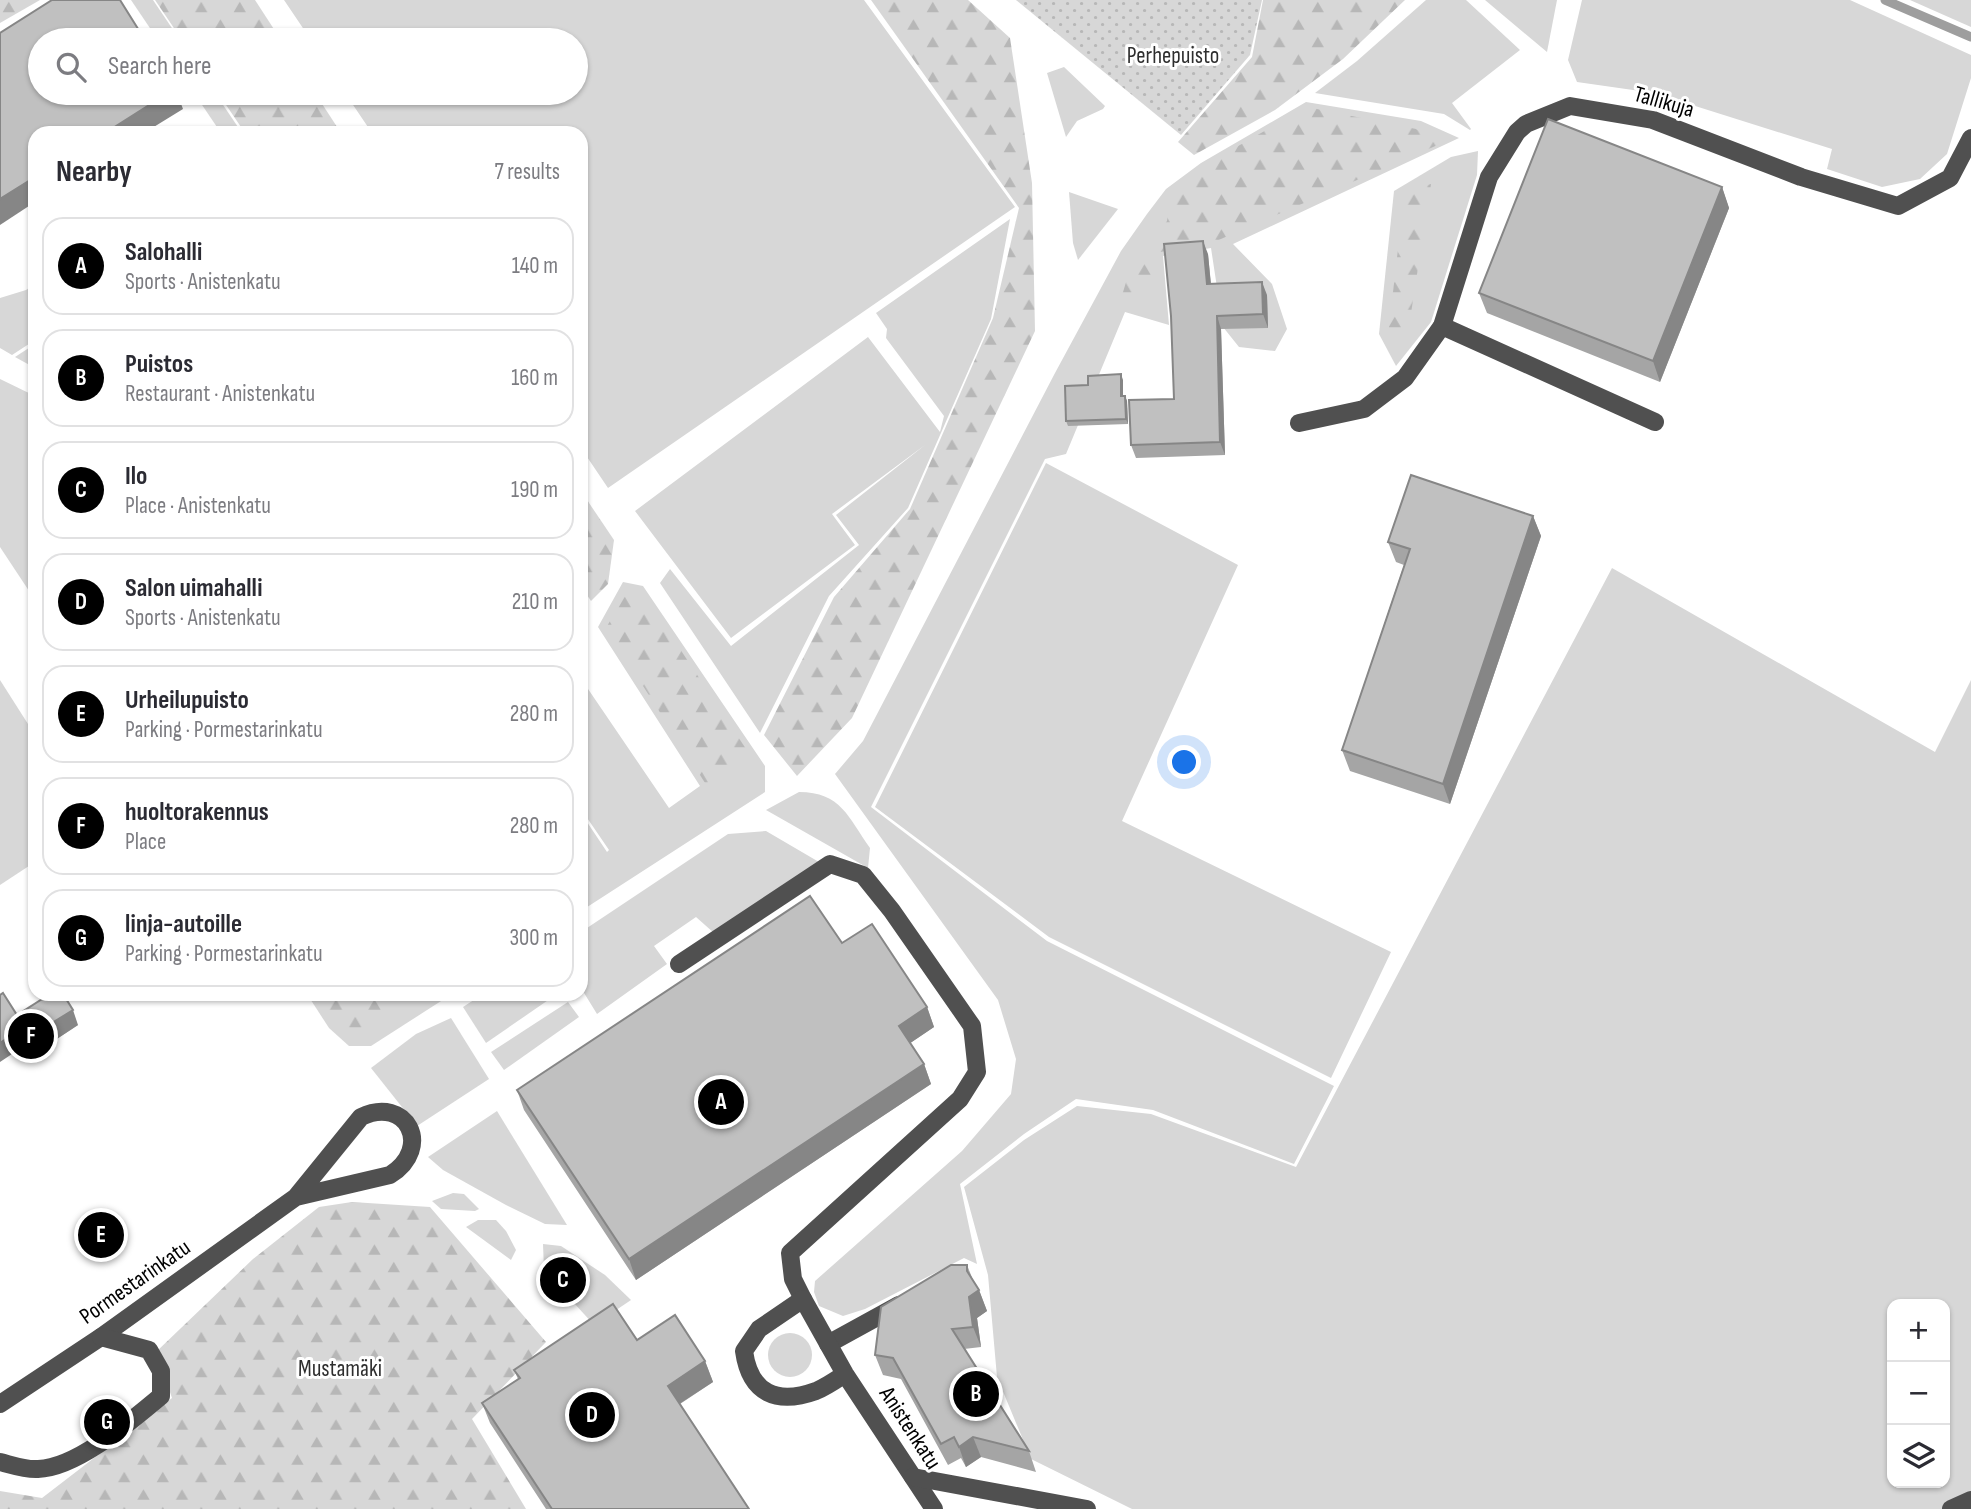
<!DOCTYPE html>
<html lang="en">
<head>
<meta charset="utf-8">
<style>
  :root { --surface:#fff; --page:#f7f7f7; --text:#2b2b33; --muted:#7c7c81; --line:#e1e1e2; --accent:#000 }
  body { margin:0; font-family:"Sofia Sans Condensed",sans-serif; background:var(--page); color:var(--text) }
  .controls { position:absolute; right:21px; bottom:21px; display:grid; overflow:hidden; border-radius:14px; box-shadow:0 2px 5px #0004 }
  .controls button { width:63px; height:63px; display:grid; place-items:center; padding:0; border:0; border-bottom:2px solid var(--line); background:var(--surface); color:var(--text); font:35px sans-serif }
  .you { position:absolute; left:1185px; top:763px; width:24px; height:24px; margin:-18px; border:5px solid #fff; border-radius:50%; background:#1a73e8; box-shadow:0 0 0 10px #1a73e833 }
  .badge { display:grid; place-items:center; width:46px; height:46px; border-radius:50%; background:var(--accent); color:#fff; font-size:23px; font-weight:700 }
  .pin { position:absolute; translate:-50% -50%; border:4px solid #fff; box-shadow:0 2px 7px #0006 }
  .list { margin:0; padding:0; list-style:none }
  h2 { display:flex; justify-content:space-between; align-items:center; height:91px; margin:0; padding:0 28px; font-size:30px }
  h2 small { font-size:23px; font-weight:400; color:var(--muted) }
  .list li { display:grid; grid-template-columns:46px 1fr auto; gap:21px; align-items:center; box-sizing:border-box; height:98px; margin:0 14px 14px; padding:0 14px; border:2px solid var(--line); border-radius:21px }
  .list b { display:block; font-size:26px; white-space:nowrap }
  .list p { margin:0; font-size:23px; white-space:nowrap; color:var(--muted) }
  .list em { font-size:23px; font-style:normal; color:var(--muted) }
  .icon { flex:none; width:38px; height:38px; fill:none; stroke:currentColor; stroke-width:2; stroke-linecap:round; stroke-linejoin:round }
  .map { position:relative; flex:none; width:1971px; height:1509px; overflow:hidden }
  .search { position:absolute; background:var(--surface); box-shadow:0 2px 5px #0004; left:28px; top:28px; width:560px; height:77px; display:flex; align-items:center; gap:18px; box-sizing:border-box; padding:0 24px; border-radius:38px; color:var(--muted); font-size:26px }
  .panel { position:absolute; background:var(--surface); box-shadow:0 2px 5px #0004; left:28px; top:126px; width:560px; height:875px; border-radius:21px }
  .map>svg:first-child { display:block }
  .green { fill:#d7d7d7; fill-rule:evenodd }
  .forest { fill:url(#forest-firs) }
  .park { fill:url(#park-dots) }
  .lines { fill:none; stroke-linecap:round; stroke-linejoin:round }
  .stream { stroke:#9e9e9e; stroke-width:9 }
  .minor { stroke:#505050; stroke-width:18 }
  .wall { fill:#a5a5a5 }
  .shaded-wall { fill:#868686 }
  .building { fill:#c0c0c0; stroke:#868686; stroke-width:2 }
  .labels { text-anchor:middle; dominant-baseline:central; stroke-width:6; stroke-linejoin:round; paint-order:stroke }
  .park-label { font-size:23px; fill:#2e2e2e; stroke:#fff }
  .street-label { font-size:23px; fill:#000; stroke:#fff }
</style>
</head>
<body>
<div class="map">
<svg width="1971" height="1509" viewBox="0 0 1971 1509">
  <defs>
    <pattern id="forest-firs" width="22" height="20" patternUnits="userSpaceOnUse" patternTransform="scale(1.75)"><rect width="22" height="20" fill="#d7d7d7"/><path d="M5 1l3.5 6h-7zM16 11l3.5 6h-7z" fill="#b7b7b7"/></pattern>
    <pattern id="park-dots" width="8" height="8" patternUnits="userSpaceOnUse" patternTransform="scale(1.75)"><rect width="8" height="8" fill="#d7d7d7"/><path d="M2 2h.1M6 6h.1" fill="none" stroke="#b7b7b7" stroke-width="1.8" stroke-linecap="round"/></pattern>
  </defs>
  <rect width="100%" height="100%" fill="#fff"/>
  <!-- green -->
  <g class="green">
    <path d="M131,0h22l27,40h-22z"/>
    <path d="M284,0h580l151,207 -407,281 -27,-40v-315h-209l-27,-40h231v-53h-265z"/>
    <path d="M1426,0h40l54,50 -68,53 19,26 -1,1 -26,-16 -129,-21 42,-32z"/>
    <path d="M1485,0h72l-10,52z"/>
    <path d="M1582,0h268l121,55v23l-24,76 -27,25 -38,8 -55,-18 5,-20 -178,-56 -77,-11 -9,-22z"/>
    <path d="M1910,0h61v27z"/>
    <path d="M1064,67l41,39 -2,3 -26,12 -11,16 -19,-64z"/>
    <path d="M194,93h21l27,40h-21z"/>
    <path d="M1306,102l115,19 38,17 -226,106 39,40 15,45 -12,22 -36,-4 -16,-20 -12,-79 -48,8 6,69 -44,-13 -59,142 -21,5 -174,348 176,134 287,145 -40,78 -141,-54 -77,-11 -52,35 -64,50 17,80 -13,-6 -99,51 -22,7 -24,-10 -5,-14 1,-11 147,-130 49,-57 5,-35 -18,-59 -163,-226 28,-33 192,-368 66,-122 26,-37 19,-25 35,-26z"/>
    <path d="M1478,151l-1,24 -46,147 -35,44 -17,-32 15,-143 57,-34z"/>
    <path d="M1069,192l49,17 -40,51 -5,-17z"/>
    <path d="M1010,219l-19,100 -83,189 -79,88 -69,137 -100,-150 10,-14 61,77 128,-101 -23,-30 89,-70 -93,69 23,31 -124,93 -96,-127 233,-174 72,95 4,-16 -58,-78 1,-9 -11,-16z"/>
    <path d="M35,284v56l-23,15 -12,-7v-50l26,-8z"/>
    <path d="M0,379l35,17v204l-35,-53z"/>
    <path d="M1046,463l192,102 -116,256 269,131 -60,126 -282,-141 -174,-130z"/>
    <path d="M1612,568l323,184 36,-72v829h-839l-101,-50 -34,-82 -9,-102 -24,-88 60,-47 53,-34 74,8 145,53zM1892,1304h53v179h-53z"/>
    <path d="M623,582l20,4 122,180v26l-184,119v-40l3,-3 -3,1v-56l26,39 2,-2 -28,-41v-120l5,-3 83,122 31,-22 -102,-159z"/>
    <path d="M0,680l35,55v127l-35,23z"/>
    <path d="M799,792c42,0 49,25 71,56l-2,20 -102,-58z"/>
    <path d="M766,831l53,31 -105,71 -18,-16 -42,29 13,18 -70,50 -16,-26v-56l147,-98z"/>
    <path d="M307,994h145l-81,52h-22l-20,-18z"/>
    <path d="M483,994h74l-71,49 -23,-36z"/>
    <path d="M568,1002l11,15 -75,53 -13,-18z"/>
    <path d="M451,1018l38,61 -72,47 -46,-58 45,-34z"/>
    <path d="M497,1111l70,114 -22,-1 -39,-19 -63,-35 -15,-13z"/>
    <path d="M453,1193l11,1 15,15 -4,2 -34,-2 -9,-8z"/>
    <path d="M478,1220h18l10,11 10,19 -5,10 -45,-33z"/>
    <path d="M543,1244l18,2 44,29 26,25 -37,25 -50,-55z"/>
    <circle cx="790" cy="1355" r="22"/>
  </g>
  <!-- forest -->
  <g class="forest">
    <path d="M0,0h40l-40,23z"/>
    <path d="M155,0h100l26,40h-99z"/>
    <path d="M871,0h97l42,38 22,145 3,148 -183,387 -55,58 -33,-41 70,-138 76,-88 83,-191 26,-110z"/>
    <path d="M1263,0h142l-62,59 -68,51 -81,45 -16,-13 74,-85z"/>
    <path d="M218,93h97l26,40h-96z"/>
    <path d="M1307,107l109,22 24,15 -226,98 -59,11 -2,23 -33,26 7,-23 40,-58 4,-27 25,-24z"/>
    <path d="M1431,184l-24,155 -9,7 -10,-11 12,-103 9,-42z"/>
    <path d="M35,344v24l-20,-11z"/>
    <path d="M581,491l33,49 -6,44 -17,17 -10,-15z"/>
    <path d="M628,590l15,3 109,165 -45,28 -101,-158z"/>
    <path d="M319,994h90l-60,46z"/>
    <path d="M352,1202l78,5 116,135 -74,77 54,90h-526v-18l42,7 130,-100 -16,-46 97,-93 66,-52z"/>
  </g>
  <!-- park -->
  <path class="park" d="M1016,0h246l-12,55 -69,80z"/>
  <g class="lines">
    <!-- stream -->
    <path class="stream" d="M1885,0l86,37"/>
    <!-- minor -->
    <g class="minor">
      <path d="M1442,326l213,96"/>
      <path d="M1299,423l65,-14 41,-31 37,-52 47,-149 28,-45 9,-8 44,-18 83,14 148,57 97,29 52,-28 21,-40"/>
      <path d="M679,964l151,-100 33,11 29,36 80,115 5,46 -17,27 -170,154 3,26 10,20"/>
      <path d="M828,1344l71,-39"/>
      <path d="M845,1374c-9,6 -19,13 -29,17 -39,14 -66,3 -72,-40l15,-22 44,-30 42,75 89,135"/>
      <path d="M0,1404l101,-67 195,-140 65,-80c45,-22 73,30 29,58l-94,22"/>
      <path d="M0,1462c12,3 26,8 38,7 39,-1 94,-49 123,-73v-25l-12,-21 -48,-13"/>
      <path d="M913,1477l174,32"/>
      <path d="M1951,1509l20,-9"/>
    </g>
  </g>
  <!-- wall -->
  <g class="wall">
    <path d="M1722,187l7,21 -69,174 -173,-69 -8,-20z"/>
    <path d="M1208,254l3,30 56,11 1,33 -47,1 4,126 -89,3 -5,-13 43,-46z"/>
    <path d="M1123,380v16h2l2,5 1,23 -60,2 -2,-5 22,-36z"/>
    <path d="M1533,516l8,20 -91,268 -100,-33 -8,-21 62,-185 -8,-3 -8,-20z"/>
    <path d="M842,943l85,64 7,20 -24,16 14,21 7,20 -295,196 -112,-170 -7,-20z"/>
    <path d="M17,1015l61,10 -41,27 -7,-10z"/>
    <path d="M967,1265l6,15 6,10 8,21 -10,7 4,29 -17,2 65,102 7,21 -55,-15 -15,10 -5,-9 -13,7 -47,-86 -18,-4 -8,-20z"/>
    <path d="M705,1361l8,21 -33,22 69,105h-203l-56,-86 -8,-20 36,-24 -4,-9z"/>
  </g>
  <!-- shaded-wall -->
  <g class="shaded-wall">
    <path d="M168,93h9l6,16 -39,24h-39z"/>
    <path d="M35,177v25l-35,23v-26z"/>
    <path d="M1722,187l7,21 -69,174 -7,-21z"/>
    <path d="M1203,241l5,13 4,43 -5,-13z"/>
    <path d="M1262,282l5,13 1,33 -5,-14z"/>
    <path d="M1217,316l4,13 4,126 -5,-13z"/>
    <path d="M1121,374l2,6v21l-2,-5z"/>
    <path d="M1125,396l2,5 1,23 -2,-5z"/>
    <path d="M1533,516l8,20 -91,268 -7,-20z"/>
    <path d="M927,1007l7,20 -28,19 -7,-20z"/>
    <path d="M73,1010l5,15 -41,27 -6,-16z"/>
    <path d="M25,1027l5,15 -30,20v-19z"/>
    <path d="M924,1064l7,20 -295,196 -7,-21z"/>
    <path d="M979,1290l8,21 -10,7 4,29 -8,-20 -4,-30z"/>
    <path d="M705,1361l8,21 -37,24 -8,-20z"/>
    <path d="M973,1437l8,20 -15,10 -7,-20z"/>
  </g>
  <!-- building -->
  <g class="building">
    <path d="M52,0h68l25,40h-105v53h128l-63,40h-70v44l-35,22v-166z"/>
    <path d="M1548,119l174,68 -69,174 -174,-68z"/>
    <path d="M1203,241l4,43 55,-2 1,32 -46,2 3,126 -89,3 -2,-45 45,-1 -3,-83 -7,-72z"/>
    <path d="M1121,374v22h4l1,23 -60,2 -1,-35 23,-1v-9z"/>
    <path d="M1411,475l122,41 -90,268 -101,-34 68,-201 -22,-7z"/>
    <path d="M810,896l32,47 30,-19 55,83 -28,19 25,38 -295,195 -112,-169z"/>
    <path d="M3,993l14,22 33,-21h13l10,16 -42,26 -6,-9 -25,16v-48z"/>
    <path d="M951,1265h16v6l12,19 -10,7 4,30 -21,2 77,122 -56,-14 -14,10 -5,-10 -13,7 -48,-86 -18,-3 6,-48z"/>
    <path d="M613,1304l24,36 38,-25 30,46 -37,25 81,123h-197l-70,-106 38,-25 -6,-8z"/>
  </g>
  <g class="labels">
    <!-- park labels -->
    <g class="park-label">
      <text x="1173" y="56">Perhepuisto</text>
      <text x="340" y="1369">Mustamäki</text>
    </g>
    <!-- street labels -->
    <g class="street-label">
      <text transform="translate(1664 102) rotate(16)">Tallikuja</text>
      <text transform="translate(135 1282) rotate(-35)">Pormestarinkatu</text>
      <text transform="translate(910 1428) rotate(57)">Anistenkatu</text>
    </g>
  </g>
</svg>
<div class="controls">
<button>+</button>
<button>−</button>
<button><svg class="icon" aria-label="layers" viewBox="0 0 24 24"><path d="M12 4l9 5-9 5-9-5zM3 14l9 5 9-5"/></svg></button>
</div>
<div class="you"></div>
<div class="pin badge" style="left:721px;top:1102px">A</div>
<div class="pin badge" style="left:976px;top:1394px">B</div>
<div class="pin badge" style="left:563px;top:1280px">C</div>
<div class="pin badge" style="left:592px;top:1415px">D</div>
<div class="pin badge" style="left:101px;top:1235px">E</div>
<div class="pin badge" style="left:31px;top:1036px">F</div>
<div class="pin badge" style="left:107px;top:1422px">G</div>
<div class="search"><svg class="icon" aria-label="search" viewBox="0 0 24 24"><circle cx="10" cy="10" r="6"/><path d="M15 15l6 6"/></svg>Search here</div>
<section class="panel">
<h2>Nearby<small>7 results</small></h2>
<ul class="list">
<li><span class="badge">A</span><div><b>Salohalli</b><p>Sports · Anistenkatu</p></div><em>140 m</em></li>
<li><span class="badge">B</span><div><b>Puistos</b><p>Restaurant · Anistenkatu</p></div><em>160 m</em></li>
<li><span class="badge">C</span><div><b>Ilo</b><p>Place · Anistenkatu</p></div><em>190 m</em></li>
<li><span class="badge">D</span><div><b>Salon uimahalli</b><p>Sports · Anistenkatu</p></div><em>210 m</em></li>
<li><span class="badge">E</span><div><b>Urheilupuisto</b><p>Parking · Pormestarinkatu</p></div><em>280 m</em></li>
<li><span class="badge">F</span><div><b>huoltorakennus</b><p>Place</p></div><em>280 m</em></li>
<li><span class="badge">G</span><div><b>linja-autoille</b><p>Parking · Pormestarinkatu</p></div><em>300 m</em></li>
</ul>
</section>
</div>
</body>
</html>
